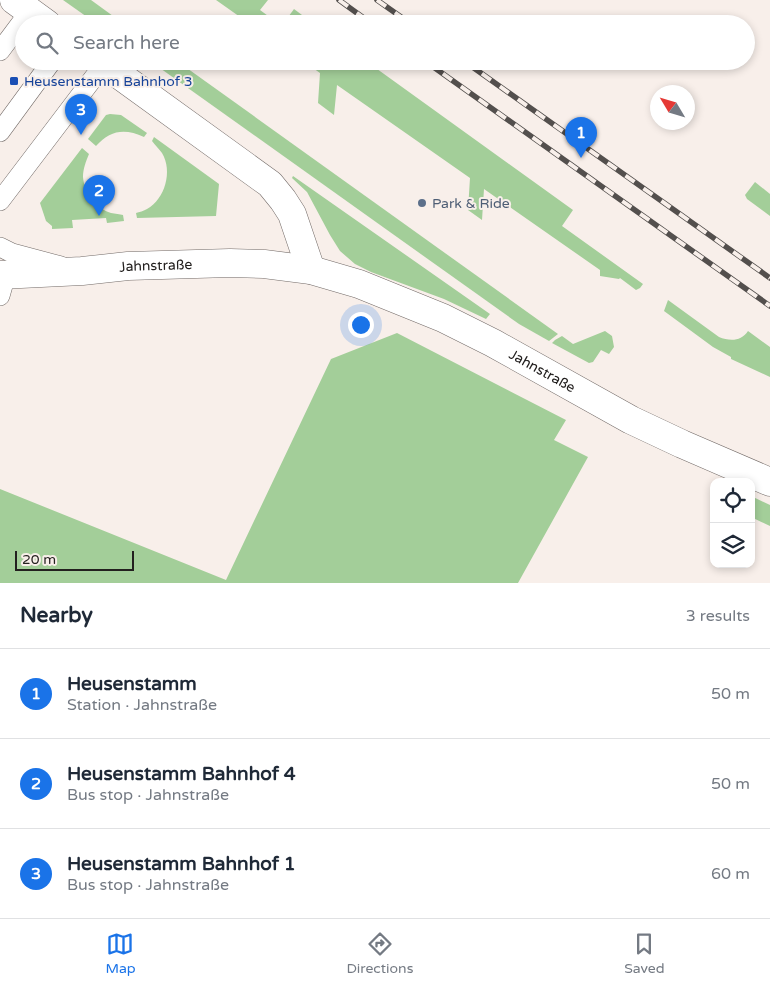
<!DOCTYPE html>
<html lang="en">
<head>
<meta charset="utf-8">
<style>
  :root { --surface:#fff; --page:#f2f2f3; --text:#1f2937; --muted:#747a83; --line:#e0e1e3; --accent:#1a73e8 }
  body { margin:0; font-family:"Varela Round",sans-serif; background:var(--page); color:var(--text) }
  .controls { position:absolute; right:15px; bottom:15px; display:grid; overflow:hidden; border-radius:10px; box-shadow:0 2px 8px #0003 }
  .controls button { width:45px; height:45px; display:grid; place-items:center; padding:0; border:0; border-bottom:1px solid var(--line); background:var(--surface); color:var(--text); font:25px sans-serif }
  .compass { position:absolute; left:650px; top:85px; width:45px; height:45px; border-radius:50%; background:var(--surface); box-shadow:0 2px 8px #0003; rotate:308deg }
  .scale { position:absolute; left:15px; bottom:12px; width:119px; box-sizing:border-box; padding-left:5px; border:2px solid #23201f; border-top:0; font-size:14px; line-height:18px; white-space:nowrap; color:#23201f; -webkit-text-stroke:4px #f8efea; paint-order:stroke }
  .you { position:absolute; left:360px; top:324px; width:18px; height:18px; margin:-12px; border:4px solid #fff; border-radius:50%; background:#1a73e8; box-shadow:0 0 0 8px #1a73e833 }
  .badge { display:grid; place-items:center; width:32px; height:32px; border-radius:50%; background:var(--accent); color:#fff; font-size:16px; font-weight:700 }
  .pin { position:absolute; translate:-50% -41px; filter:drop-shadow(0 1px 2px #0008) }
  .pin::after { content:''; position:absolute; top:26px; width:18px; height:15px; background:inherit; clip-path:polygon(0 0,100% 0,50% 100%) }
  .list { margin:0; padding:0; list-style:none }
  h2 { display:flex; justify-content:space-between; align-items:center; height:65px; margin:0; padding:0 20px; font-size:21px }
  h2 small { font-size:16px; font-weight:400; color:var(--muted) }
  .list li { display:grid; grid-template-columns:32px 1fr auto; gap:15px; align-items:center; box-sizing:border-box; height:90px; padding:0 20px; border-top:1px solid var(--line) }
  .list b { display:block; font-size:19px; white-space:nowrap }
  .list p { margin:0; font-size:16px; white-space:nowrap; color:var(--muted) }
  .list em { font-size:16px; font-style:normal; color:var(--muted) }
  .icon { flex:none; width:28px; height:28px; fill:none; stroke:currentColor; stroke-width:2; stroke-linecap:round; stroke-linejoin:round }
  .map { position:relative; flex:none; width:770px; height:583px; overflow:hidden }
  .search { position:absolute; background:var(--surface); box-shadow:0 2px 8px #0003; left:15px; right:15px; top:15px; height:55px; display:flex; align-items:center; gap:12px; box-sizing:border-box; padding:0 18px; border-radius:28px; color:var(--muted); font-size:19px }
  .sheet { height:335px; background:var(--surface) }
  nav { display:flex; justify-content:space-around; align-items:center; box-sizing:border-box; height:70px; border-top:1px solid var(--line); background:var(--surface); font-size:14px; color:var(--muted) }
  nav a { display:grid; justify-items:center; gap:2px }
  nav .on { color:var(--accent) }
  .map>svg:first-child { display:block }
  .green { fill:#a3ce99 }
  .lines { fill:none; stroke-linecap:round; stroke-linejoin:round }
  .lane-casing { stroke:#736b68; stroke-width:20 }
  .street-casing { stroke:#736b68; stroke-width:29 }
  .lane { stroke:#fff; stroke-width:19 }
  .street { stroke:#fff; stroke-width:28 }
  .rail-casing { stroke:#534f4d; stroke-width:5.5 }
  .rail { stroke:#f8efea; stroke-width:4; stroke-dasharray:11; stroke-linecap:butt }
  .transit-dot { fill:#1a4fb4; stroke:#f8efea; stroke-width:2 }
  .service-dot { fill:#5c6f8a; stroke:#f8efea; stroke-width:2 }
  .labels { text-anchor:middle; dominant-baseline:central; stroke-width:4; stroke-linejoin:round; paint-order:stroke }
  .transit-label { font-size:14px; fill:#164399; stroke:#f8efea; text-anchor:start }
  .service-label { font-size:14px; fill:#4e5e75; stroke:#f8efea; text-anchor:start }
  .street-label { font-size:14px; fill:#23201f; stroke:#f8efea }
</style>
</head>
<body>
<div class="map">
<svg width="770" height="583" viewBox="0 0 770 583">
  <rect width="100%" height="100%" fill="#f8efea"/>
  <!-- green -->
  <g class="green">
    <path d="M63,0h28l33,24h-27z"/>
    <path d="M216,0h52l-8,10 19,14h-29z"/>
    <path d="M294,9l20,15h-31z"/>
    <path d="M150,61h27l381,273 -9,7 -30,-17z"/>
    <path d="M303,61h63l207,149 -11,16 81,58 -3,4 -4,2 -16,-12 -1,1 -19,-3v-6l-116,-81 -2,31 -14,-10 2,-32 -133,-93 -3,30 -16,-12 2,-30z"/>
    <path d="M110,114l11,1 26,18 -3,4c-19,-9 -34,-7 -48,9l-8,-7 18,-24z"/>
    <path d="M154,137l65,47 -3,32 -79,2 -1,-5c3,-1 8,-2 11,-4 18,-10 26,-38 15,-56 -3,-4 -7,-8 -10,-12z"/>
    <path d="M82,148l7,6c-3,7 -6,15 -6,23 1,15 14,32 28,36 4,1 9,1 12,2l1,6 -17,2 -1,-5 -34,2 1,8 -21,1v-3l-6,-5 -6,-18z"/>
    <path d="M293,176l197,138 -4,5 -42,-20 -73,-27 -16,-8 -15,-13 -10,-16 -23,-43 -15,-14z"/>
    <path d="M755,182l15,12v22l-23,-17 -2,-4z"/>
    <path d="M668,300l51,37c10,4 22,5 29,-6l22,16v30l-39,-18v-2l-18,-10 -49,-36z"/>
    <path d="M605,331l7,5 2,11 -5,7 -8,-4 -8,12 -4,1 -37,-20 3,-3 7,-4 11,8z"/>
    <path d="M397,333l169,87 -12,20 34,17 -70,126h-518v-94l226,91 105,-221z"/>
    <path d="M751,496l19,9v21l-19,-9z"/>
  </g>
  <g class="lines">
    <!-- lane casing -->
    <g class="lane-casing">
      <g id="lane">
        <path d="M0,51l30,-40"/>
        <path d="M0,132l52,-71"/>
        <path d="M0,201l104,-137"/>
        <path d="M0,247l12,6 49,13"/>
        <path d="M0,296l6,-21"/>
      </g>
    </g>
    <!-- street casing -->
    <g class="street-casing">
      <g id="street">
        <path d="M14,0l33,24"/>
        <path d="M100,61l170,123 13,16 9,14 19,56"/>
        <path id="s1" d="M0,275l82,-4 46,-5 102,-3 34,1 47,6 48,14 84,34 50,25 138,77 51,24 88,38"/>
      </g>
    </g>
    <!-- lane -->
    <use href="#lane" class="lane"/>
    <!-- street -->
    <use href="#street" class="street"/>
    <!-- rail casing -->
    <g class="rail-casing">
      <g id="rail">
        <path d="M339,0l33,24"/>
        <path d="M377,0l34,24"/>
        <path d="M425,61l345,245"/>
        <path d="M464,61l306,217"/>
      </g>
    </g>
    <!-- rail -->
    <use href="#rail" class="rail"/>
  </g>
  <!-- markers -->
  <rect class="transit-dot" x="9" y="76" width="10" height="10" rx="2.5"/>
  <circle class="service-dot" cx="422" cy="203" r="5"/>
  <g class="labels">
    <!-- transit labels -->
    <g class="transit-label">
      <text x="24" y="81">Heusenstamm Bahnhof 3</text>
    </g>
    <!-- service labels -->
    <g class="service-label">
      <text x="432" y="203">Park &amp; Ride</text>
    </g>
    <!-- street labels -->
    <g class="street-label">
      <text stroke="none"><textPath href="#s1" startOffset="156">Jahnstraße</textPath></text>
      <text stroke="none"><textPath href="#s1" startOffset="565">Jahnstraße</textPath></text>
    </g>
  </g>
</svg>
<div class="controls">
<button><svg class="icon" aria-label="locate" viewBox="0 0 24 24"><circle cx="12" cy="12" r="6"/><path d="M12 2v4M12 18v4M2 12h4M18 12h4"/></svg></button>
<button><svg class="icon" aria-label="layers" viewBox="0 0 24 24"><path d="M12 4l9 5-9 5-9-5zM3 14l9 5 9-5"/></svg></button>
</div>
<svg class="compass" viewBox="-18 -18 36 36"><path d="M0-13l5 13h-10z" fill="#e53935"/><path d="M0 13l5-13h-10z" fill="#747a83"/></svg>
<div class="scale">20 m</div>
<div class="you"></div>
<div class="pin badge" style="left:581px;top:158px">1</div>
<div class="pin badge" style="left:99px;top:216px">2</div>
<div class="pin badge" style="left:81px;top:135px">3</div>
<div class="search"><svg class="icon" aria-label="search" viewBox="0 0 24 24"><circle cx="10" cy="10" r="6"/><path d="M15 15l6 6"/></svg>Search here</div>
</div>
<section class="sheet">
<h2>Nearby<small>3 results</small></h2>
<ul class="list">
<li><span class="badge">1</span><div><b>Heusenstamm</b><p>Station · Jahnstraße</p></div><em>50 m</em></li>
<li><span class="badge">2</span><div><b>Heusenstamm Bahnhof 4</b><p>Bus stop · Jahnstraße</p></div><em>50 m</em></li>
<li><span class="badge">3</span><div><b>Heusenstamm Bahnhof 1</b><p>Bus stop · Jahnstraße</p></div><em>60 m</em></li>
</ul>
</section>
<nav>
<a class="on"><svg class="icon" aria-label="map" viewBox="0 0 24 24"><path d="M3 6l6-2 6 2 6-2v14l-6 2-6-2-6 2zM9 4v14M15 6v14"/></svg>Map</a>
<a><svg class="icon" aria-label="directions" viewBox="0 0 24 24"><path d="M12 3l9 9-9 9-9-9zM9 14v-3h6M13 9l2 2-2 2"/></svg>Directions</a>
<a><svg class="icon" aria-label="saved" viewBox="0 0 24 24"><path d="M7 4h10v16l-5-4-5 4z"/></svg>Saved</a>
</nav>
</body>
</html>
